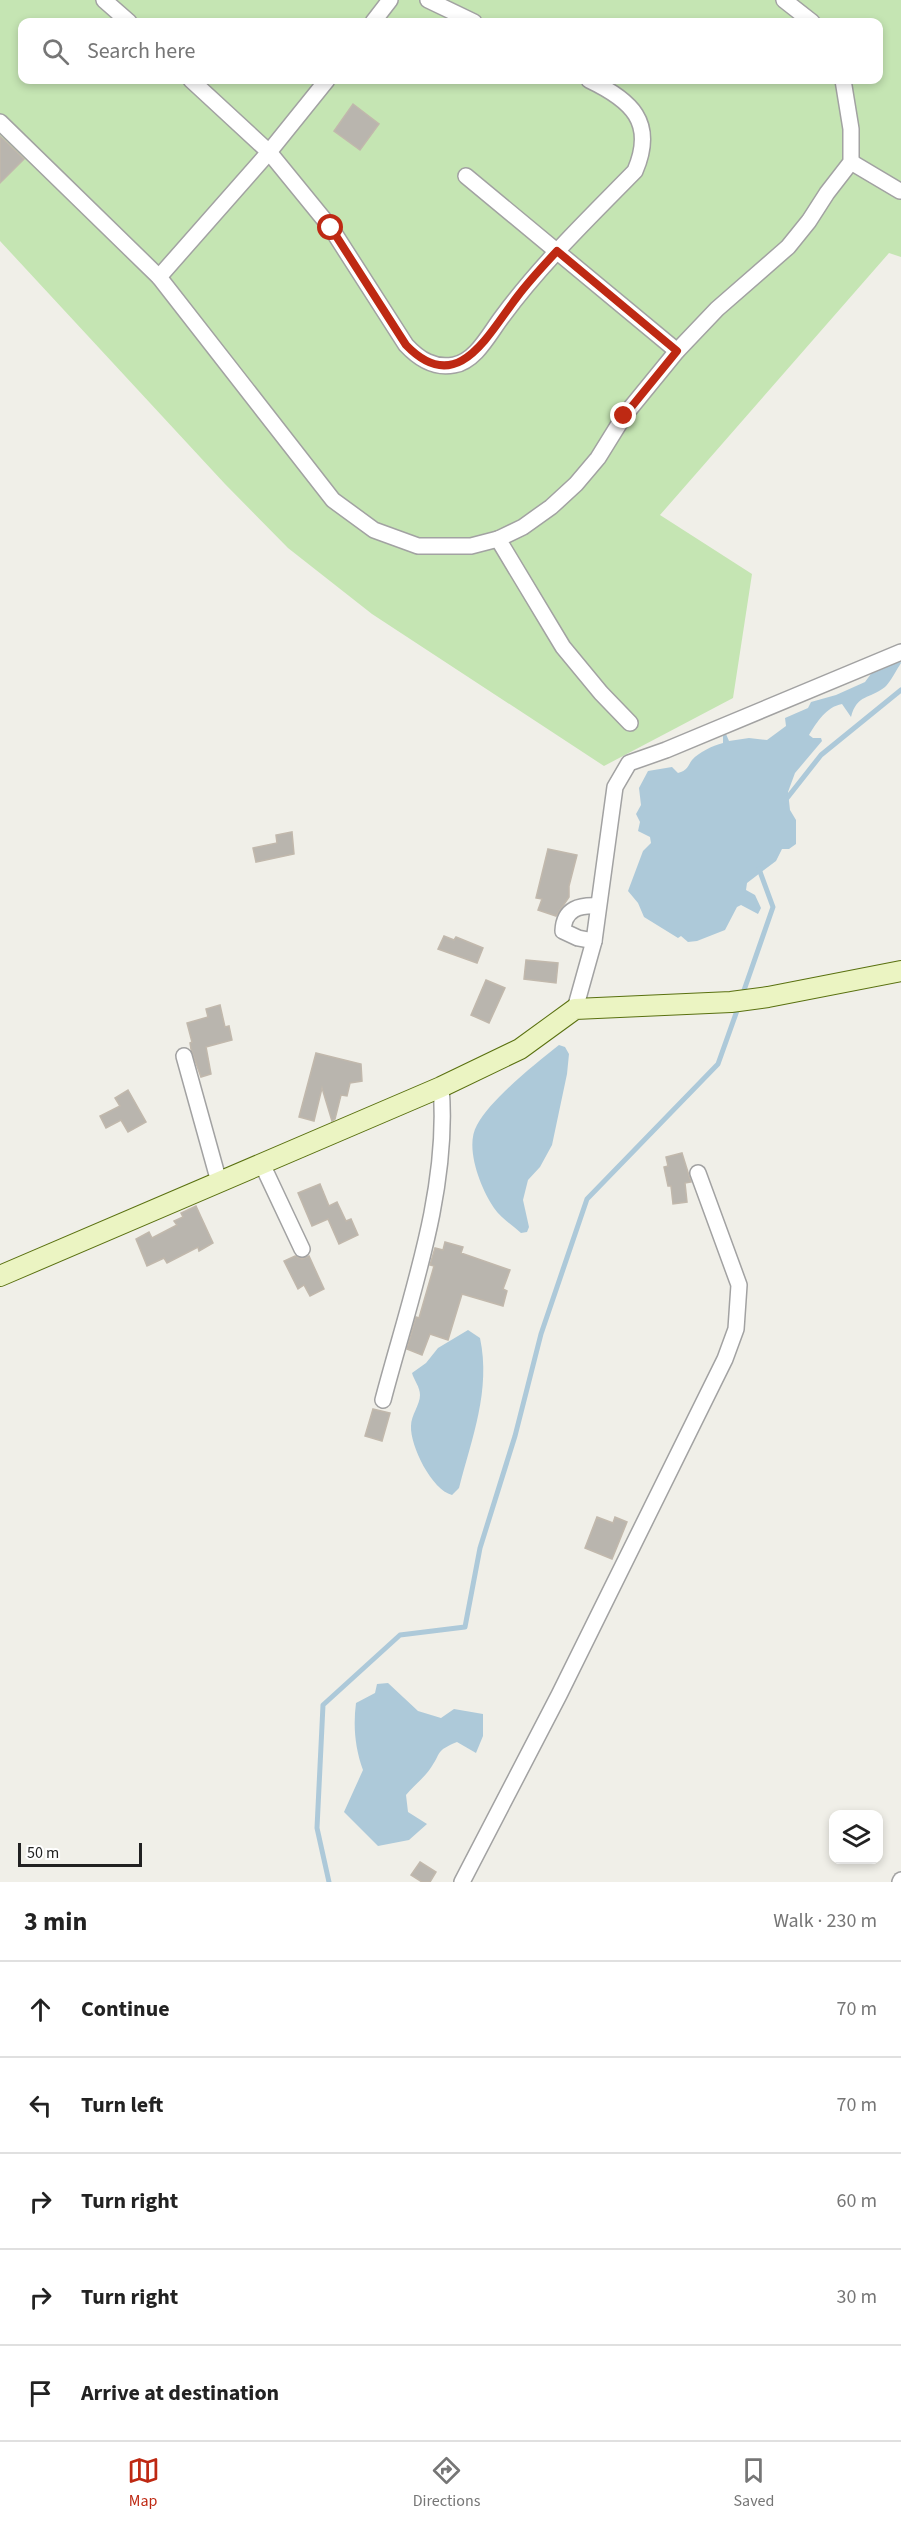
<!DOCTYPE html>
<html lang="en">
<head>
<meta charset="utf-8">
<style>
  :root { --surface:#fff; --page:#f6f6f6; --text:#222; --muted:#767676; --line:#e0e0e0; --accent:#be2913 }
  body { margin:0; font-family:"Source Sans 3",sans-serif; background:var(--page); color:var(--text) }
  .controls { position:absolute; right:18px; bottom:18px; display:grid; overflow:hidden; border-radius:12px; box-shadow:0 3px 9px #0003 }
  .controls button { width:54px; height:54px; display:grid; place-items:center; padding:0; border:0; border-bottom:2px solid var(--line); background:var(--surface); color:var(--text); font:30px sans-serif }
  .scale { position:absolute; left:18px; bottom:15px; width:124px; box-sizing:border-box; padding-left:6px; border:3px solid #212121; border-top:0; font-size:16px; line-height:21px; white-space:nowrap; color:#212121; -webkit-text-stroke:4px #fff; paint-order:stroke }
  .stop { position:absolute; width:18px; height:18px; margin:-14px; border:4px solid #be2913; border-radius:50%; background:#fff }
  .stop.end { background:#be2913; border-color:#fff; box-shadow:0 2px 6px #0008 }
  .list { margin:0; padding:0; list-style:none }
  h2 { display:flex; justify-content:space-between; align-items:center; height:78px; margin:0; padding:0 24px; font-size:26px }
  h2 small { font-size:20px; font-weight:400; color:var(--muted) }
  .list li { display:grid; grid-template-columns:39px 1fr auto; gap:18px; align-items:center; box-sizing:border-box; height:96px; padding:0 24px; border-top:2px solid var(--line) }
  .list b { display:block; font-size:22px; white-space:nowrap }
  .list em { font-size:20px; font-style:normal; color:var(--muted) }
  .icon { flex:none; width:33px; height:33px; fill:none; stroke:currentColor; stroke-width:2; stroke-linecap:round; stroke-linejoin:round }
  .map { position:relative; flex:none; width:901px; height:1882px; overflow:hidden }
  .search { position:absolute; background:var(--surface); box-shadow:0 3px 9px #0003; left:18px; right:18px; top:18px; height:66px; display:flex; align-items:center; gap:15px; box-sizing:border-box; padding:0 21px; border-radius:12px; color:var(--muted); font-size:22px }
  .sheet { height:558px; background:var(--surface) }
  nav { display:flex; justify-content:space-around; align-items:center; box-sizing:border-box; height:84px; border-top:2px solid var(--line); background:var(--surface); font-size:16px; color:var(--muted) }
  nav a { display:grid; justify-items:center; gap:3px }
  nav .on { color:var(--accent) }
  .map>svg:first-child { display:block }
  .grass { fill:#c5e5b3; fill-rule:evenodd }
  .water { fill:#adc9d9 }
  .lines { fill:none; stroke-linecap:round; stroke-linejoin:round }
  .stream { stroke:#adc9d9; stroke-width:5 }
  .building { fill:#b9b5ae; stroke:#c1b8ac; stroke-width:1.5 }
  .street-casing { stroke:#a2a2a2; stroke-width:18 }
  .secondary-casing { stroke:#59700f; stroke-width:22 }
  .street { stroke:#fff; stroke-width:15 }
  .secondary { stroke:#ebf4c2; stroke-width:20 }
  .route { stroke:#be2913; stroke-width:8 }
</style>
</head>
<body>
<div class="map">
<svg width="901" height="1882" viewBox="0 0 901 1882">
  <rect width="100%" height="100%" fill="#f0efe8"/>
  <!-- grass -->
  <path class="grass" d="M0,0h901v257l-12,-4 -229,262 92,59 -19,124 -129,68 -232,-152 -84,-66 -63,-64 -225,-243zM22,22h856v58h-856z"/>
  <!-- water -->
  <g class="water">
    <path d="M898,656l3,7c-4,6 -12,21 -16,24 -15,12 -28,7 -34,30l-9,-13c-16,3 -25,18 -33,31l4,3h8l1,3 -27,32 -7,19 2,18 6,10v24l-7,5h-7l-6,12 -29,22 -1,7 9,5 6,13 -3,6 -17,-9 -4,2 -12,23 -28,11 -9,1 -7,-6 -3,2 -34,-21 -6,-14 -10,-12 15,-40 8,-8 -1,-6 -12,-6 2,-9 -4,-8 5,-9 -2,-17 9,-17 24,-4 6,6c10,-3 9,-6 14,-13 7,-8 20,-14 31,-17v-7l3,-2 3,7 20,-3 18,2 19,-14 -1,-8 23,-10 3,-6 25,-7 29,-13 11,-15z"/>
    <path d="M559,1045l6,2 4,7 -2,20 -15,71 -12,22 -12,13 -5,20 6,27 -2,5 -6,1c-9,-8 -20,-15 -27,-25 -13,-19 -30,-61 -17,-83 14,-26 58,-61 82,-80z"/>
    <path d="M468,1330l12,8c11,52 -8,100 -21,150l-7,7c-20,-5 -42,-49 -41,-69 0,-11 9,-21 9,-31 0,-8 -6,-15 -8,-22l14,-10 12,-15z"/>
    <path d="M388,1683l30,28 23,7 13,-9 29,5v22l-7,17 -19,-11c-22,9 -15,10 -27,27 -6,9 -17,17 -24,26l2,17 19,12 -18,16 -31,6 -34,-34 19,-42c-8,-22 -10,-44 -7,-67l19,-10 2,-9z"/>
  </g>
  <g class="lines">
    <!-- stream -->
    <g class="stream">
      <path d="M784,802l37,-47 80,-65"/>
      <path d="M742,996l31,-89 -14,-38"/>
      <path d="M329,1882l-12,-54 6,-123 77,-70 65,-8 15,-79 35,-112 26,-102 46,-135 131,-135 21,-59"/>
    </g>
  </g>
  <!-- building -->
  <g class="building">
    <path d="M353,104l26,20 -19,26 -26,-19z"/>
    <path d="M0,136l24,23 -24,24z"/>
    <path d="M292,832l2,22 -38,8 -3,-14 24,-5 -1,-8z"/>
    <path d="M548,849l29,6 -8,31v11l-13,19 -18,-6 4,-11 -6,-1z"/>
    <path d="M444,936l10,4 2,-3 27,11 -6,15 -39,-14z"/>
    <path d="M526,960l32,3 -2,20 -32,-4z"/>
    <path d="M486,980l19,8 -16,35 -18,-8z"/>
    <path d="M220,1005l5,22 4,-1 3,14 -26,7 5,27 -10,3 -10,-28 -1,-6 2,-1 -5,-19 21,-6 -2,-8z"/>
    <path d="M316,1053l45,11 1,17 -12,2 -3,13 -6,-1 -6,24 -3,2 -10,-33 -8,33 -15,-4z"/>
    <path d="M128,1090l18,32 -18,10 -7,-12 -15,8 -6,-12 20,-10 -5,-8z"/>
    <path d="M682,1153l9,29 -6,1 2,19 -14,2 -2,-18h-3l-4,-19 4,-1 -2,-9z"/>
    <path d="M320,1184l9,22 8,-4 9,19 5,-2 7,16 -19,9 -11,-25 -16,7 -14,-33z"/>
    <path d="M196,1206l17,37 -14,8 -1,-4 -31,16 -3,-5 -17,8 -11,-27 13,-7 3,6 25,-13 -3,-4 9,-4 -2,-4z"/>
    <path d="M445,1242l18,5 -2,6 49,17 -7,19 4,2 -4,15 -41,-12 -14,46 -18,-6 -8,21 -15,-6 9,-32 3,1 15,-52 -4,-1 5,-17 8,2z"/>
    <path d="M295,1256l7,3 7,-3 15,33 -14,7 -6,-11 -6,4 -14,-28z"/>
    <path d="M373,1409l17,4 -8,28 -17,-5z"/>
    <path d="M597,1517l16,6 2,-6 12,5 -15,37 -27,-11z"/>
    <path d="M420,1862l16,10 -6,10h-8l-11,-7z"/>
  </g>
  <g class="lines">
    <!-- street casing -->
    <g class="street-casing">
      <g id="street">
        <path d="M104,0l25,22"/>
        <path d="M428,0l46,22"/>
        <path d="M784,0l28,22"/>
        <path d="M373,22l17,-22"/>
        <path d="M191,80l78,72 62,76 75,117c13,14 28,24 48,20 22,-4 35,-31 48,-48 39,-53 87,-99 133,-146 21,-49 -4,-71 -46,-91"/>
        <path d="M0,122l159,155 174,223 41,30 44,16h53l27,-7 25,-12 28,-20 25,-23 22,-26 26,-42 53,-65 40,-42 71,-62 21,-26 18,-28 24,-31v-33l-8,-49"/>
        <path d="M851,162l49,29"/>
        <path d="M466,176l211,175"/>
        <path d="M159,277l110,-125 58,-72"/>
        <path d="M498,539l65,108 38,46 29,30"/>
        <path d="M594,941l-16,-3 -15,-7c1,-23 17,-26 35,-25"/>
        <path d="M575,1009l19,-68 21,-154 14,-24 37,-13 235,-98"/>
        <path d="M184,1056l35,126"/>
        <path d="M262,1164l40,85"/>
        <path d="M383,1400c26,-99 67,-210 58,-313"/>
        <path d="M462,1882l97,-187 166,-336 11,-30 3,-44 -41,-112"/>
        <path d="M900,1882l1,-2"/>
      </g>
    </g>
    <!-- secondary casing -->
    <g class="secondary-casing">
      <path id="secondary" d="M0,1276l441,-189 79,-38 55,-40 156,-7 37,-5 133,-26"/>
    </g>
    <!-- street -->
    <use href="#street" class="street"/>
    <!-- secondary -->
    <use href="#secondary" class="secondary"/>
  </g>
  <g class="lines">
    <!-- route -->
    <path class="route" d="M331,228l75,117c51,53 81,-9 111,-48 12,-16 26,-31 40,-46l120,100 -53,65"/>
  </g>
</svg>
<div class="controls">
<button><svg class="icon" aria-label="layers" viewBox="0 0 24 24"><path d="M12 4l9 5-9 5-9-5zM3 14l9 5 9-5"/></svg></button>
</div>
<div class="scale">50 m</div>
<div class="stop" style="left:331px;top:228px"></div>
<div class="stop end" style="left:624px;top:416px"></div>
<div class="search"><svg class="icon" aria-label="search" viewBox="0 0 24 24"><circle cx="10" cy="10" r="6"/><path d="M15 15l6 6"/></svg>Search here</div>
</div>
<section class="sheet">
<h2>3 min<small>Walk · 230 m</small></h2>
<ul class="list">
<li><svg class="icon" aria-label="ahead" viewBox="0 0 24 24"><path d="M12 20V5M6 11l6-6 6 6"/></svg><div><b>Continue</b></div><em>70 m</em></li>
<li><svg class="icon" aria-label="left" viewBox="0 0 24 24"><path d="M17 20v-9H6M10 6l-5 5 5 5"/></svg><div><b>Turn left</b></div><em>70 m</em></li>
<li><svg class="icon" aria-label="right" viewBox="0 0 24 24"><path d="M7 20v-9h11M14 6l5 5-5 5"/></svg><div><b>Turn right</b></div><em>60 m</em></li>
<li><svg class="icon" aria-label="right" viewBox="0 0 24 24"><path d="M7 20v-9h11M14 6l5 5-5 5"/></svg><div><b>Turn right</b></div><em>30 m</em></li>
<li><svg class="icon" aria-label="arrive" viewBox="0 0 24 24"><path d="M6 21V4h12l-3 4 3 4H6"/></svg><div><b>Arrive at destination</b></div></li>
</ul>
</section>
<nav>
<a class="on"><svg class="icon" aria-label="map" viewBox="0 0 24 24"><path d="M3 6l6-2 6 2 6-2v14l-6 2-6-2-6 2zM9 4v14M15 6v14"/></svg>Map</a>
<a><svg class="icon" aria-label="directions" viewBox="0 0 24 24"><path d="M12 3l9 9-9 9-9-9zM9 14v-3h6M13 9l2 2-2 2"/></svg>Directions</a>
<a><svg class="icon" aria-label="saved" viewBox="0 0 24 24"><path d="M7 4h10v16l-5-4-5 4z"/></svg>Saved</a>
</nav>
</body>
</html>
